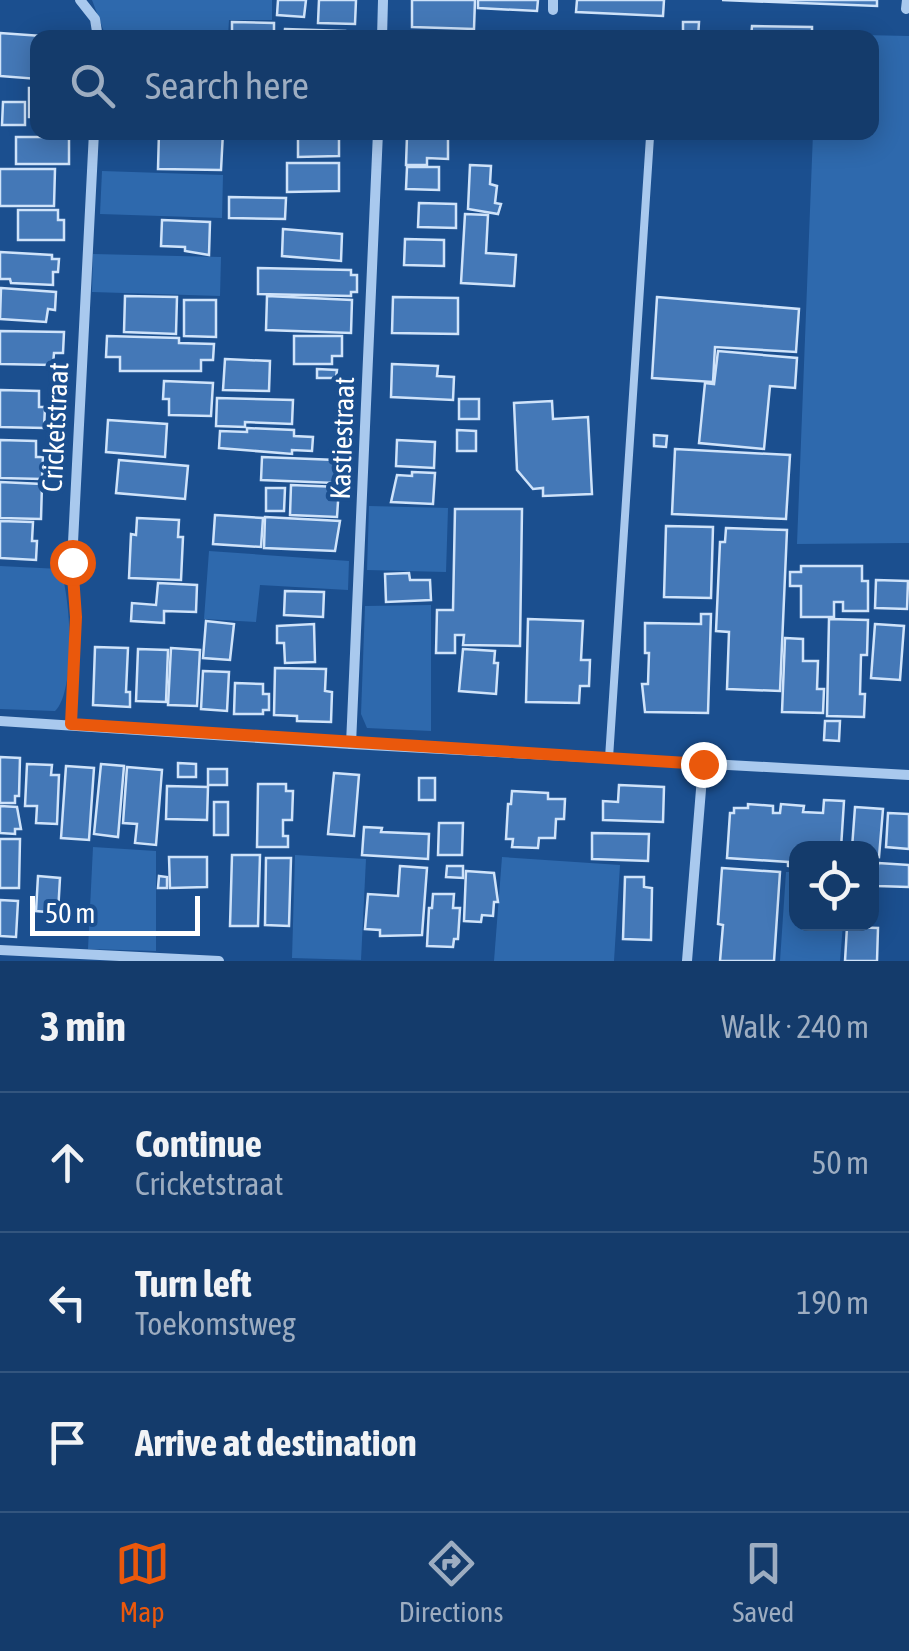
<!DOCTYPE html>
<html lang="en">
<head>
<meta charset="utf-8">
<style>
  :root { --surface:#143b6b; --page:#214673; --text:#f1f3f6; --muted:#9dadc1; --line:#33557e; --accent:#ea580c }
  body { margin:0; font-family:"Asap Condensed",sans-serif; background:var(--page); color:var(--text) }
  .controls { position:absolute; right:30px; bottom:30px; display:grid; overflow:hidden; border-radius:20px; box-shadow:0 5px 25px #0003 }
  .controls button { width:90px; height:90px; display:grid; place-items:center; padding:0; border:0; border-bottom:2px solid var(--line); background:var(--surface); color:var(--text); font:50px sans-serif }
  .scale { position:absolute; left:30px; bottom:25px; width:170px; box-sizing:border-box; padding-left:10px; border:5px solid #fff; border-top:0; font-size:28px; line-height:35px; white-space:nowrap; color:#fff; -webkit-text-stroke:8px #1b4f8f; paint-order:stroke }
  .stop { position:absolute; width:30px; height:30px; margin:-22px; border:8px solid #ea580c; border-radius:50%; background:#fff }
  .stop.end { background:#ea580c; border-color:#fff; box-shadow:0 2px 10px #0008 }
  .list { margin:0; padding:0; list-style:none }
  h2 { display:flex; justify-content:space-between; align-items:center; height:130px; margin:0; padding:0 40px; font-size:42px }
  h2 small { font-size:32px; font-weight:400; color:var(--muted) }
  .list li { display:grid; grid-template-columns:65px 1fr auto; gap:30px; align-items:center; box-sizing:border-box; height:140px; padding:0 40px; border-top:2px solid var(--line) }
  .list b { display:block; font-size:38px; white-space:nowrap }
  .list p { margin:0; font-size:32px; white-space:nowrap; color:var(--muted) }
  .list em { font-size:32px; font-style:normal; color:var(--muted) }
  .icon { flex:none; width:55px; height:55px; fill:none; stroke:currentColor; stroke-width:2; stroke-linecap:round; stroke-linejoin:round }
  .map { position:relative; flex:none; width:909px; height:961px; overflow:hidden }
  .search { position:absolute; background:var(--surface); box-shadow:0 5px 25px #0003; left:30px; right:30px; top:30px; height:110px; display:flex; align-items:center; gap:25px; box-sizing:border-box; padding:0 35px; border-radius:20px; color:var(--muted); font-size:38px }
  .sheet { height:550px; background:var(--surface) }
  nav { display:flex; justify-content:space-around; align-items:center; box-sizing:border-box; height:140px; border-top:2px solid var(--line); background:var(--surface); font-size:28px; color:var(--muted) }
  nav a { display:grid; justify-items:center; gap:5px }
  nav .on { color:var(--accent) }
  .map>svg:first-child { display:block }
  .green { fill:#2e69ad }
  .building { fill:#4478b7; stroke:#cfe3fa; stroke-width:2.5 }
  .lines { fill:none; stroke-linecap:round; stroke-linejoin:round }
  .service { stroke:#a9c9ee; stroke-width:8 }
  .minor { stroke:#a9c9ee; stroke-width:10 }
  .route { stroke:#ea580c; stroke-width:12 }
  .labels { text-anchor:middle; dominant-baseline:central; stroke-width:9; stroke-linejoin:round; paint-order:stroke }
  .street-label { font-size:28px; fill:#fff; stroke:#1b4f8f }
</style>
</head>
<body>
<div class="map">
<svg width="909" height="961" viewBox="0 0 909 961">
  <rect width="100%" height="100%" fill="#1b4f8f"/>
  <!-- green -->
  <g class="green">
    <path d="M92,0h180v20h-43l-1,17h-122z"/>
    <path d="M817,34l92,2v507l-112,1 16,-411 59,-1v-94l-55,-1z"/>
    <path d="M102,171l121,4 -1,43 -122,-4z"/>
    <path d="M93,254l128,3 -1,39 -128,-4z"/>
    <path d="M369,506l79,2 -2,64 -79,-2z"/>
    <path d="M209,551l140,10 -1,29 -88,-5 -4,37 -52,-3z"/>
    <path d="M0,566l60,3c11,27 16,122 -5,142l-55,-2z"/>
    <path d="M431,605v126l-64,-3 -6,-14 4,-108z"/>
    <path d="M93,847l63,4v100l-68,-2z"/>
    <path d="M295,855l71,4 -5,101 -69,-2z"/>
    <path d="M502,857l118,8 -6,96h-120z"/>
    <path d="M786,872h10v52h47l-3,37h-60z"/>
  </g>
  <!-- building -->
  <g class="building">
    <path d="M278,0h28l-2,17 -27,-2z"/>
    <path d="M319,0h37l-1,24 -37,-1z"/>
    <path d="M412,0h63l-1,29 -62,-2z"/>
    <path d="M478,0h60l-1,11 -59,-3z"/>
    <path d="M577,0h87l-1,16 -87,-4z"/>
    <path d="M722,0h155v6z"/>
    <path d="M232,22l42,1v15h-42z"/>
    <path d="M683,22h16l-1,16h-15z"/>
    <path d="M752,26l60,1v11h-61z"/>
    <path d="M285,29l60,2 -1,7h-60z"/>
    <path d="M0,33l56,4 -18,1v41l-38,-3z"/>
    <rect x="29" y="88" width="9" height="29"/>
    <path d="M3,102h22v23h-23z"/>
    <path d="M159,132h64l-2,38 -63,-1z"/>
    <path d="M298,132h41v24l-41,1z"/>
    <path d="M407,136l41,1v22l-21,-1v7h-21z"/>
    <rect x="16" y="137" width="53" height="27"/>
    <path d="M287,163h52v28l-52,1z"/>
    <path d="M470,165l21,1 -1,18 7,2 -2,17 6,1 -3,10 -30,-5z"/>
    <path d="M407,167h32v23l-33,-1z"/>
    <path d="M0,169h55l-1,37h-54z"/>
    <path d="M229,197l57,1 -1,21 -56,-1z"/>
    <path d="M419,203l37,1v24l-38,-1z"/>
    <path d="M18,210h40v10h6v20h-46z"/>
    <path d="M465,214l23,1 -2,38 30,2 -2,31 -53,-3z"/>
    <path d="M162,220l48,2 -1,33 -24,-4v-4l-24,-1z"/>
    <path d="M283,229l59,5 -1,27 -59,-5z"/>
    <path d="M405,239l39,1v26l-40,-1z"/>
    <path d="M0,252l52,3v4h7l-1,13h-5v13l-42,-2 -1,-4h-10z"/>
    <path d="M258,268l93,2v5h6v17h-6v4l-93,-2z"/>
    <path d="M1,288l55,4 -1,18 -7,-1 -2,13 -46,-3z"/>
    <path d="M125,296l52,1 -1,37 -52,-2z"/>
    <path d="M267,296l85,4 -1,33 -85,-3z"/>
    <path d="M393,297l65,1v36l-66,-1z"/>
    <path d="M657,297l142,12 -3,43 -81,-5 -2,35 -61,-4z"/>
    <path d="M184,300h32v37l-32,-1z"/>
    <path d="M0,331l64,1 -1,21h-9l-1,12 -53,-1z"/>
    <path d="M107,336l72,2v5l35,1 -1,16h-12v11h-81v-14h-14z"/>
    <path d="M294,336h48v20h-10v8h-38z"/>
    <path d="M718,351l79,7 -2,30 -25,-2 -6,63 -65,-6 6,-60 9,1z"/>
    <path d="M225,359l45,2 -1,30 -46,-1z"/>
    <path d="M392,364l46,2 -1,10 17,1 -1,23 -62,-3z"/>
    <path d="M317,369l20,1 -1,8h-19z"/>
    <path d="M164,381l49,2 -2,33 -42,-1v-16h-6z"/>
    <path d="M0,390l39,1v16h6l-1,21 -44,-1z"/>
    <path d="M217,398l76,2 -1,24 -47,-2v5l-29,-1z"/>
    <rect x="459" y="399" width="20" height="20"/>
    <path d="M552,401l1,18 35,-2 4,77 -49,2v-8l-10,1 -16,-19 -3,-67z"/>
    <path d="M108,420l59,4 -2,33 -59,-5z"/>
    <path d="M247,428l47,2v6l19,1 -1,14 -20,-1v4l-73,-6 1,-17 27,1z"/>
    <path d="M457,430l19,1v20h-19z"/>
    <path d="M654,435l13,1 -1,11 -12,-1z"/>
    <path d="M0,440l36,1v16h7l-1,22 -42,-1z"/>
    <path d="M397,440l38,2 -1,26 -38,-2z"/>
    <path d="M675,449l115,6 -4,64 -114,-5z"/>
    <path d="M262,457l74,3 -1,23 -74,-3z"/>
    <path d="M119,460l69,6 -3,33 -69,-6z"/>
    <path d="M412,472l23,1 -2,31 -42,-2 6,-27 15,1z"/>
    <path d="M0,482l42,2 -1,35 -41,-1z"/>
    <path d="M291,485l48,2 -2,30 -47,-2z"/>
    <path d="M266,488h19l-1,23h-18z"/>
    <path d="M455,509h67l-2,137 -57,-1 1,-10h-9v18h-19l1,-43h16z"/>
    <path d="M215,515l48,3 -2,29 -48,-3z"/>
    <path d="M265,517l75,4 -5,30 -71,-3z"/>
    <path d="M137,518l42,2 -1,17h5l-2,43 -52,-2 2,-44 5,1z"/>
    <path d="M0,521l33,1 -1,19h5l-1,19 -36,-2z"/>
    <path d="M666,526l47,1 -2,71 -47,-1z"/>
    <path d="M726,528l61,2 -7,161 -53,-2 2,-57 -13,-1 4,-89h5z"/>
    <path d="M801,566h61v15h6v30h-25v-9h-9v15h-33v-31h-11v-14h11z"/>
    <path d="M409,573l1,7h20l1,20 -45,2 -1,-28z"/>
    <path d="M876,580l32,1 -1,28 -32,-1z"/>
    <path d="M158,583l39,2 -1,27 -32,-1v12l-33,-2 1,-18 24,2z"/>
    <path d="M285,591l39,1 -1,25 -39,-2z"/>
    <path d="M701,614h10l-3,99 -63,-1 -3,-28h6l1,-31h-4v-30l56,1z"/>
    <path d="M528,619l55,2 -2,39h9l-1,26h-9l-1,17 -53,-1z"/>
    <path d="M829,619l39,1 -1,35h-6l-1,39h5l-1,23 -37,-1z"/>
    <path d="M206,621l28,3 -4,36 -27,-2z"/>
    <path d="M314,624l1,38 -30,1 -1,-20h-7v-17z"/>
    <path d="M875,624l29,2 -4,54 -29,-2z"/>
    <path d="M785,638l18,1v22h15l-1,28h7l-1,24 -41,-1z"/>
    <path d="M95,647l33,1 -2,44h4v15l-37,-2z"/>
    <path d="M171,648l29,2 -3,56 -29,-1z"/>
    <path d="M138,649l30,1 -2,52 -30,-1z"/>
    <path d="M463,649l32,2 -1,12h4l-2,31 -37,-3z"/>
    <path d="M275,668l51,1 -1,22 7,1 -1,30 -34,-1v-5l-23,-1z"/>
    <path d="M203,671l26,1 -2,39 -26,-2z"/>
    <path d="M235,683l28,1v10h6v16h-6v4h-29z"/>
    <path d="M825,721h15l-1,20 -15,-1z"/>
    <path d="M0,757l20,1 -1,38h-4v7h-15z"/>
    <path d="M178,763l18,1v13h-18z"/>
    <path d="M27,764l25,1 -1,10h8l-2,49 -21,-1 1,-17h-12z"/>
    <path d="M101,764l23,2 -6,71 -24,-3z"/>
    <path d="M66,766l28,2 -5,72 -28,-2z"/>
    <path d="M127,767l35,3 -6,75 -21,-2 2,-19 -14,-1z"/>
    <rect x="208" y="769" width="19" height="16"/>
    <path d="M334,773l25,2 -5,61 -26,-2z"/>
    <rect x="419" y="778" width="16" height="22"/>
    <path d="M258,784h28v7h7l-1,29h-9v16h5v11h-31z"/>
    <path d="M619,785l45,2 -1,35 -60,-2v-19l15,1z"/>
    <path d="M167,786l41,1 -1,33 -41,-1z"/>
    <path d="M512,791l36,2v6h17l-1,20h-8l-1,19h-16l-1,10 -26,-1 1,-8h-7l2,-35h3z"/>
    <path d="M824,800l20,1 -3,47h-45v19l-8,-1v-4l-61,-4 3,-45h4v-5h14v-4l25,2v7h7l1,-9 23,2 -1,6 20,1z"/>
    <rect x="214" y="802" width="14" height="33"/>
    <path d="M0,806l17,1 4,22h-6v5l-15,-1z"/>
    <path d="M855,807l28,2 -4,48 -7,-1v-8h-20z"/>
    <path d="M888,813l21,1v35l-23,-2z"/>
    <path d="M439,823h24l-1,32h-24z"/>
    <path d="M364,827l18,1 -1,4 48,2 -1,25 -66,-4z"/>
    <path d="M592,833l57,1 -1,27 -56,-2z"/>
    <path d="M0,839h20l-1,49h-19z"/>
    <path d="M232,855h28l-2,71h-28z"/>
    <path d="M169,857h38v30l-37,1z"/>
    <path d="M266,858h25l-2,68 -24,-1z"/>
    <path d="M878,863l31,2v22l-32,-1z"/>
    <path d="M400,866l27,2 -5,67 -42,1v-6l-15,-1 3,-35 30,2z"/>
    <path d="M447,866h16v12l-17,-1z"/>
    <path d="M722,868l58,4 -6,89h-54l3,-36 -5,-1z"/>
    <path d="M466,871l28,2 4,29h-4l-1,14 -11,-1 -1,7 -17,-1z"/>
    <path d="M38,876l22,2 -2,35 -22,-2z"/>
    <path d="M159,876l8,1v11h-9z"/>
    <path d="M625,877h19v10l8,1 -1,52 -28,-1z"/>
    <path d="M433,894h21l-1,14h7l-2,31h-4l-1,8 -26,-1 2,-38h3z"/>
    <path d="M0,900l18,1 -2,36 -16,-1z"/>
    <path d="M847,927l31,1 -1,33h-32z"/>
  </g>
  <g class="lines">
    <!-- service -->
    <path class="service" d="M609,758l41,-621"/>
    <!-- minor -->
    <g class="minor">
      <path d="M80,0l15,19 3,19"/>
      <path d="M906,9l1,-9"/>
      <path d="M553,10v-10"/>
      <path d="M382,38l1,-38"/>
      <path d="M0,721l351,23 558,31"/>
      <path d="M71,724l5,-107 -4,-55 22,-430"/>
      <path d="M351,744l27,-612"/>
      <path d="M0,950l219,11"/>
      <path d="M687,961l16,-196"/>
    </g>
  </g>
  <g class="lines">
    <!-- route -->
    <path class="route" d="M72,562l4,55 -5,107 632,40"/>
  </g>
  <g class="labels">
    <!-- street labels -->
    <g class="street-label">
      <text transform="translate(55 427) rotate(-87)">Cricketstraat</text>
      <text transform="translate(342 438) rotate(-88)">Kastiestraat</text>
    </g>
  </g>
</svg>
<div class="controls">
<button><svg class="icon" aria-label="locate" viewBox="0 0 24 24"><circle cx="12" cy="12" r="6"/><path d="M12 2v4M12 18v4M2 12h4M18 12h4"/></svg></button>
</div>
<div class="scale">50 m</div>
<div class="stop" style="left:72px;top:562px"></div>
<div class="stop end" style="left:703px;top:764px"></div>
<div class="search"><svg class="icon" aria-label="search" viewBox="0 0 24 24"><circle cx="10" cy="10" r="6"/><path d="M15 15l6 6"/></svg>Search here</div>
</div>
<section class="sheet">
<h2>3 min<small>Walk · 240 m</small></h2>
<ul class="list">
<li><svg class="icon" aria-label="ahead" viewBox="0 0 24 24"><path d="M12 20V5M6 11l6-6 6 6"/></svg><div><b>Continue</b><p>Cricketstraat</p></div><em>50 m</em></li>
<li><svg class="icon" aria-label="left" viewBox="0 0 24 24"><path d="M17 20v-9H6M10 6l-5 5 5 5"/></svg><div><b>Turn left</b><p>Toekomstweg</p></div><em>190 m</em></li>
<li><svg class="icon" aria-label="arrive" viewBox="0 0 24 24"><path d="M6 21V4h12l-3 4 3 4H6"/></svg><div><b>Arrive at destination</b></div></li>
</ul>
</section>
<nav>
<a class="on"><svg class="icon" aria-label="map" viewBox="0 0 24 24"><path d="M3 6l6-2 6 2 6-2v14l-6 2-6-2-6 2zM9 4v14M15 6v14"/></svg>Map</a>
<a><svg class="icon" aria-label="directions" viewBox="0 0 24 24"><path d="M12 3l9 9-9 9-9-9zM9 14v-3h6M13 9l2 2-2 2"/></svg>Directions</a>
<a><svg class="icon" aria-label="saved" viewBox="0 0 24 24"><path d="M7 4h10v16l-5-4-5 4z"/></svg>Saved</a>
</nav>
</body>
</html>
